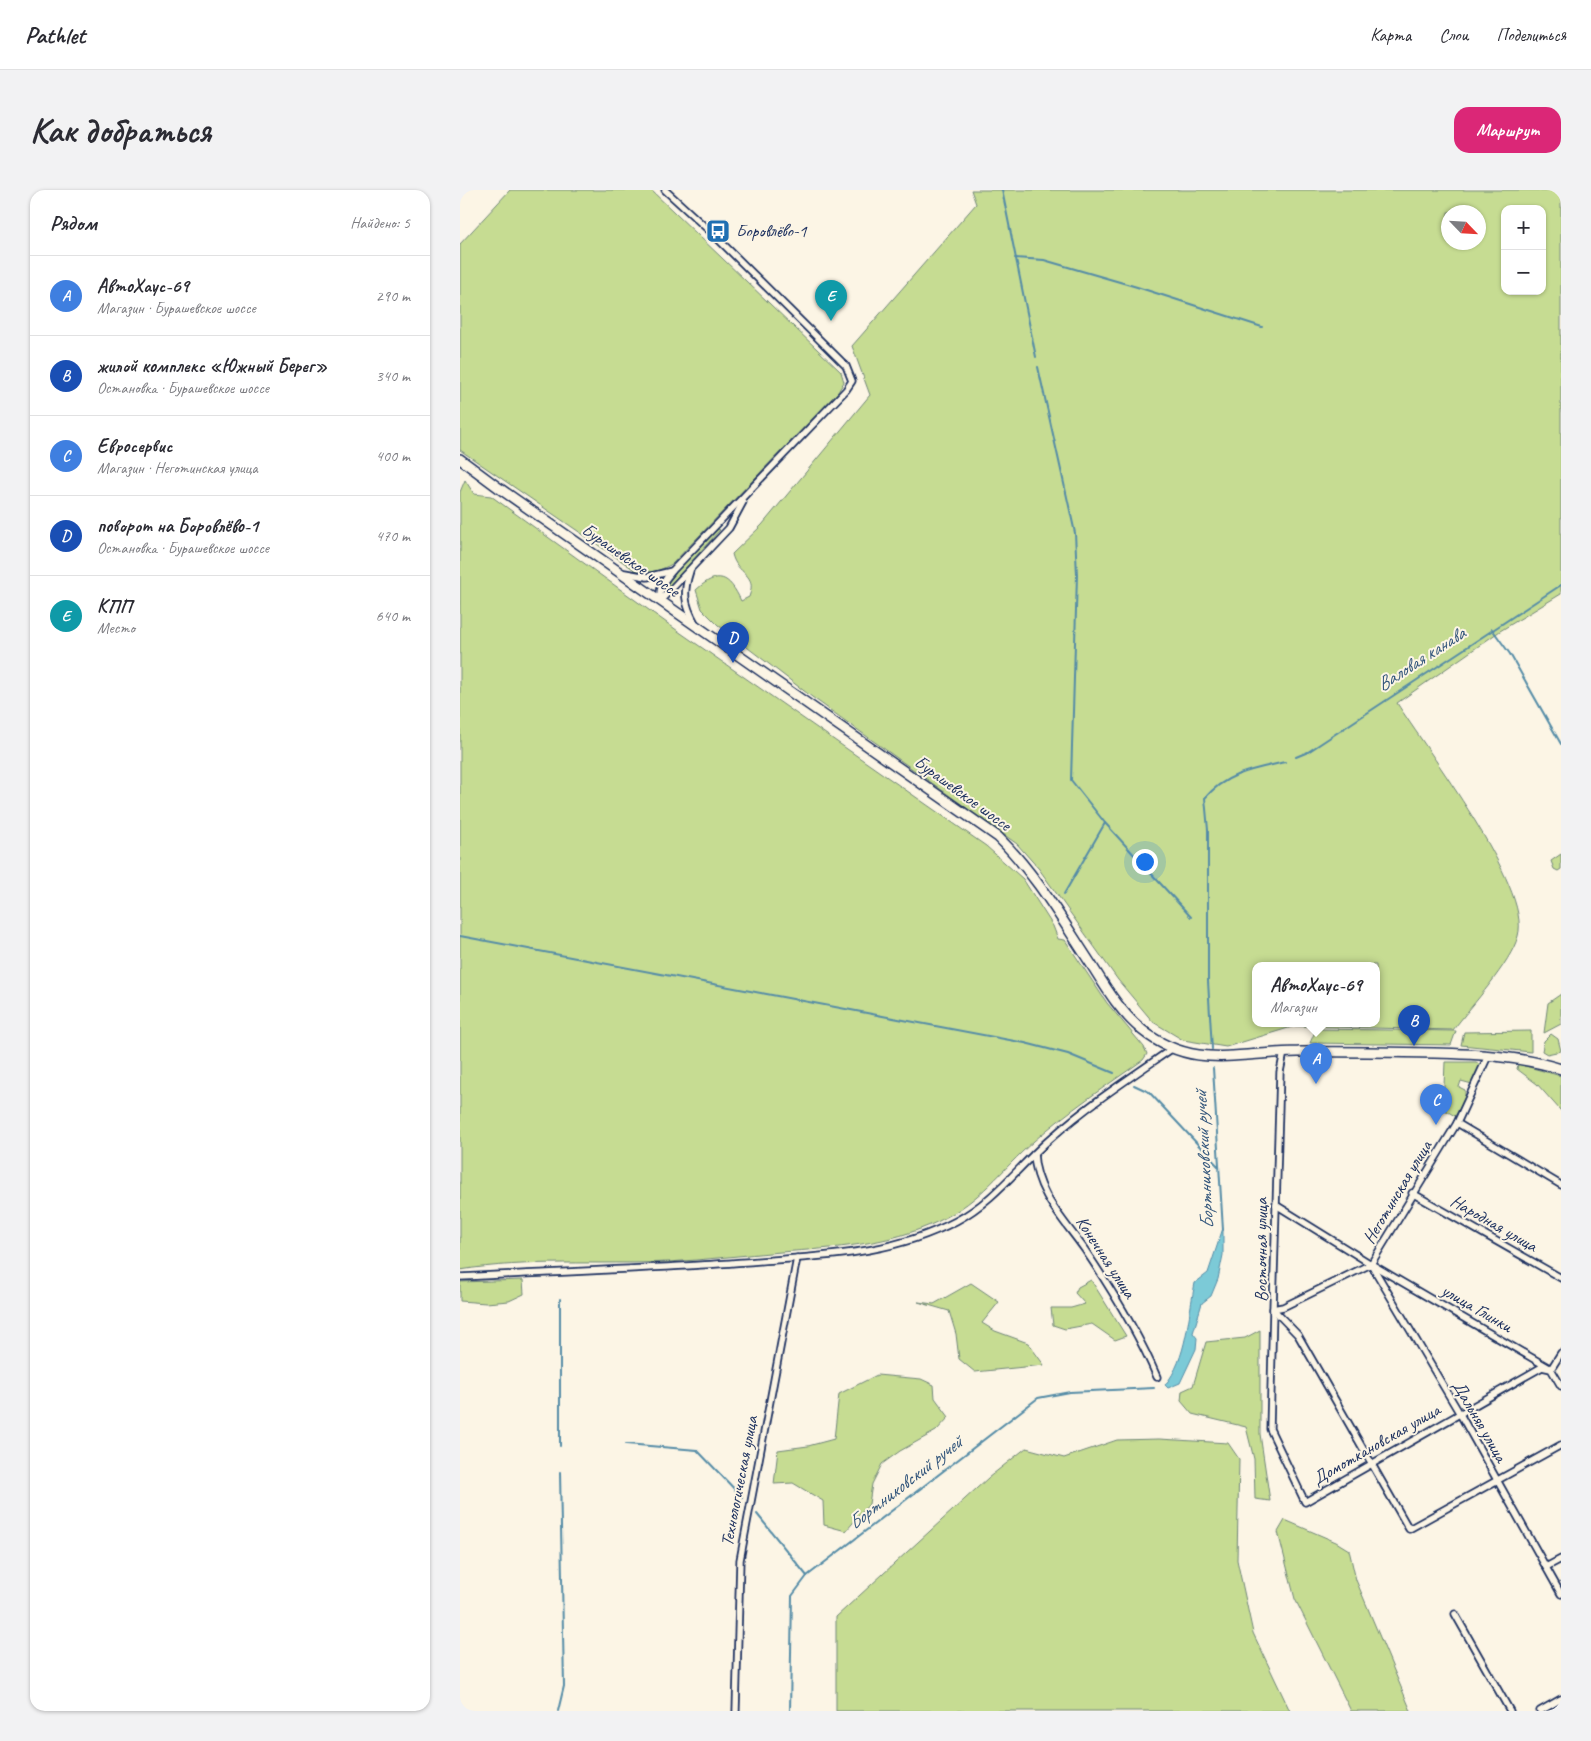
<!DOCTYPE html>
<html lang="ru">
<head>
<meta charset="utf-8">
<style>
  :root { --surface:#fff; --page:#f2f2f3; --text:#2b2b33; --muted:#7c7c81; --line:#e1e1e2; --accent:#db2777 }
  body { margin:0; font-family:Caveat,sans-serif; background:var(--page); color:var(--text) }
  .controls { position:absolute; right:15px; top:15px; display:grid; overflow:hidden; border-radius:10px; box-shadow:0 1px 4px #0004 }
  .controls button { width:45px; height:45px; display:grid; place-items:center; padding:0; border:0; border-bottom:1px solid var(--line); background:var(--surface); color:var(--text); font:25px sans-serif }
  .compass { position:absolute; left:981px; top:15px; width:45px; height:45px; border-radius:50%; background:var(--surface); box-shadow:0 1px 4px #0004; rotate:115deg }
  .you { position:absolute; left:684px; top:671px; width:18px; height:18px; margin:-12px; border:4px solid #fff; border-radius:50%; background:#1a73e8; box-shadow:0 0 0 8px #1a73e833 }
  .badge { display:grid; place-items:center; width:32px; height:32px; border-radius:50%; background:var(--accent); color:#fff; font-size:16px; font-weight:700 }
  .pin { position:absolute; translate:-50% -41px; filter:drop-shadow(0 1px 2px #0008) }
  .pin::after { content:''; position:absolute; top:26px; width:18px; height:15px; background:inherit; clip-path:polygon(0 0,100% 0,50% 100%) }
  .popup { position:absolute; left:792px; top:772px; width:128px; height:65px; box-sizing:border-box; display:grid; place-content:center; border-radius:10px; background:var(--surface); filter:drop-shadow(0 1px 4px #0005); font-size:16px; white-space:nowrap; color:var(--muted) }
  .popup b { font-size:19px; color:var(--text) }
  .popup::after { content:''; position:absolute; left:50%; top:100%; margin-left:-10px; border:10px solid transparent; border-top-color:var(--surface) }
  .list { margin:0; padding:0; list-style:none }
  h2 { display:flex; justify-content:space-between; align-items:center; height:65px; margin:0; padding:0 20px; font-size:21px }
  h2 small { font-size:16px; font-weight:400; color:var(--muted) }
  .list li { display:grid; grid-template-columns:32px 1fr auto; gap:15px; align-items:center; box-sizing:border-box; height:80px; padding:0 20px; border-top:1px solid var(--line) }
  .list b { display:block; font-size:19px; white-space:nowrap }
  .list p { margin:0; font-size:16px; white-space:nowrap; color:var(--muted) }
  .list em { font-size:16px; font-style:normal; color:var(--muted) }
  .map { position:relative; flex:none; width:1101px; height:1521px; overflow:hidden; border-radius:15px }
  header { display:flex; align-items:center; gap:30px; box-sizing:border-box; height:70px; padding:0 25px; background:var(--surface); border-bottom:1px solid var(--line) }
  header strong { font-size:24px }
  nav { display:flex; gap:28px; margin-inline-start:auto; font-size:18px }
  .intro { display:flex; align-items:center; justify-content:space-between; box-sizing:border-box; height:120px; padding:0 30px }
  h1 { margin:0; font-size:35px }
  .button { padding:12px 22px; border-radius:15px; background:var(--accent); color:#fff; font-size:18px; font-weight:700 }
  main { display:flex; gap:30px; padding:0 30px }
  aside { flex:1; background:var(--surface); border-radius:15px; box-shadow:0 1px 4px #0004 }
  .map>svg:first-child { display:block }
  .green { fill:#c6dc92; stroke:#708678; fill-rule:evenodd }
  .water { fill:#7bcad7; stroke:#558ca7 }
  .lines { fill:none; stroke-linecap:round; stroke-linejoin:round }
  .stream { stroke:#558ca7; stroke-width:2 }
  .minor-casing { stroke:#1b2f5e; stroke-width:9 }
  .primary-casing { stroke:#1b2f5e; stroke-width:12 }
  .minor { stroke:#fcf5e5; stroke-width:5.5 }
  .primary { stroke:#fcf5e5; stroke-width:9 }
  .labels { text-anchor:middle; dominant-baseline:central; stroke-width:4; stroke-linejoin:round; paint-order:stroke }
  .poi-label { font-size:18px; fill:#1b2f5e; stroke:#fcf5e5; text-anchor:start }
  .street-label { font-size:18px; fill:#1b2f5e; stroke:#fcf5e5 }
  .water-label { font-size:19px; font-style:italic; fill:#33567c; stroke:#fcf5e5 }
</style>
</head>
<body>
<header>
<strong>Pathlet</strong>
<nav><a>Карта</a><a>Слои</a><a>Поделиться</a></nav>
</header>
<div class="intro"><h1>Как добраться</h1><a class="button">Маршрут</a></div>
<main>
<aside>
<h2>Рядом<small>Найдено: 5</small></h2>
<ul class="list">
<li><span class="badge" style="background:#3f7fe0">A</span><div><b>АвтоХаус-69</b><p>Магазин · Бурашевское шоссе</p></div><em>290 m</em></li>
<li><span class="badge" style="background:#1a4fb4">B</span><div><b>жилой комплекс «Южный Берег»</b><p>Остановка · Бурашевское шоссе</p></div><em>340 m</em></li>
<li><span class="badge" style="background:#3f7fe0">C</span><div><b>Евросервис</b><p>Магазин · Неготинская улица</p></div><em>400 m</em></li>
<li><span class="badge" style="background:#1a4fb4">D</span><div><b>поворот на Боровлёво-1</b><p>Остановка · Бурашевское шоссе</p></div><em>470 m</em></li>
<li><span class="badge" style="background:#0f9aa8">E</span><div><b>КПП</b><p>Место</p></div><em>640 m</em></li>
</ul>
</aside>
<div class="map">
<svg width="1101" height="1521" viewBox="0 0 1101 1521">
  <rect width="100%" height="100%" fill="#fcf5e5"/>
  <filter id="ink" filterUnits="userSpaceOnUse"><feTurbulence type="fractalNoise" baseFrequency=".02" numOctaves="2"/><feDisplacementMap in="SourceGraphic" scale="10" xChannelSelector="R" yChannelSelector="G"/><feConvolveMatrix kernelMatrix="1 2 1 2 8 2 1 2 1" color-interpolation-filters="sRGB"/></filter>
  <g filter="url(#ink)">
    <!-- green -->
    <g class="green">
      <path d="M50,0h141l190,182 3,10 -6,10 -166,172c-13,7 -22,10 -36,7l-176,-121v-206z"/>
      <path d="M511,0h590v404l-61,37 -103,72c28,45 135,184 121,233 -7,27 -47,70 -65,94l-158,-4 -69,21 -43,-7 -30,-18 -35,-42 -79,-111 -22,-25 -205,-147 -94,-72 -16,-16 -6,-19c22,-20 33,-15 45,11l8,-4c9,-25 -12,-21 -17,-43l30,-29 108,-130 -18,-49 124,-142zM1045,19h37v82h-37zM988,22h30v30h-30zM796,775h120v58h-120z"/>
      <path d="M5,290l9,14 17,2 187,135 308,215 37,33 30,47 5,13 7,1 42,63 37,44 3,7 -4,6c-37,26 -75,51 -109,81 -34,30 -52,59 -95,80 -50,24 -104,27 -158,31 -38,3 -76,8 -113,10 -69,3 -140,-3 -208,8v-778z"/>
      <path d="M258,339l2,1 -52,57 -4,1 1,-4z"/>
      <path d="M1101,664v15l-3,2 -4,-2 -3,-8z"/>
      <path d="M1101,804v30l-17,9 4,-30z"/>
      <path d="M856,839l140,2 -5,14 -141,-2z"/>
      <path d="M1071,841v21l-70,-7 3,-13z"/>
      <path d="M1091,844l7,5 3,12 -14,3 -5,-3 2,-10z"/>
      <path d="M985,872h31l5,3 -9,19 -11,-3 -2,6 6,3v9l-10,17 -12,-7z"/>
      <path d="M1058,874l43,12v35l-24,-27 -20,-15z"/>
      <path d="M63,1090l1,14 -15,7 -23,2 -26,-2v-19z"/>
      <path d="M631,1090l35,56 -11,4 -23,-16 -27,5 -12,-4 -2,-17h20l14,-4 -10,-11 3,-6z"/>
      <path d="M511,1093l28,19 -17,21 13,8 33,12 16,22 -69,7 -16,-13 -3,-25 -7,-23 -31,-9 16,2z"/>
      <path d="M800,1140v104l10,67 -15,-2 -1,-40 -8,-32 -54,-13 -11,-13 1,-10 11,-5 13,-44 39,-4z"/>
      <path d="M417,1185l44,4 13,6 1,13 14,19 -13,14 -36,20 -18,13 -10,20 -3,20 -23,27 -22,-6 -1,-24 -30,-18 -19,1 4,-34 30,-4 26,-7 5,-45z"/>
      <path d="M699,1249l69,4 11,16 -2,101 16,73 37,78h-454v-94l152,-139 38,-30 38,10 53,-18z"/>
      <path d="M825,1330l51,22 13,8 7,30 55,131h-60l-56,-112 -17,-67z"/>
    </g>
    <!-- water -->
    <path class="water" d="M763,1038v27l-5,24 -7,17 -9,7 -9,30 4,5 -1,11 -16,34 -12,5 -3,-3c22,-26 23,-69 30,-102l13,-10z"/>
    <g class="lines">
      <!-- stream -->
      <g class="stream">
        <path d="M542,0l34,167"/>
        <path d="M555,68l29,2 93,27 125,40"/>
        <path d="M578,177l37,166 2,42 -6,205 34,43 86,94"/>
        <path d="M1032,439l18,25 51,90"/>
        <path d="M836,567l12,-5 253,-167"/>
        <path d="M604,704l41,-71"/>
        <path d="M0,746l565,107 43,11 46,19"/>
        <path d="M752,859l-4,-68v-151l-3,-32c21,-25 49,-29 80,-36"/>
        <path d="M753,878l10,162"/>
        <path d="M674,895l15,7 69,74"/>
        <path d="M100,1109v147"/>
        <path d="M166,1254l71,6 45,47"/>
        <path d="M297,1324l50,62"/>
        <path d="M98,1521l6,-25 -4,-214"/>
        <path d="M330,1521l2,-115 15,-20 231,-178 32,-6 84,-4"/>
      </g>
      <!-- minor casing -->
      <g class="minor-casing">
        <g id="minor">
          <path d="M230,381c-7,21 -6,32 5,52"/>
          <path d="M165,383l22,4 25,-6"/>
          <path d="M201,410c-4,-13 5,-21 12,-30l173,-180 6,-9 -6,-15 -132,-131 -49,-45"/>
          <path d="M201,410l68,-72 14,-26"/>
          <path d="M824,862l-4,20 -7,237 25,26 111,194 152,-84"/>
          <path d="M997,933l104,62"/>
          <path d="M574,964c2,39 30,66 51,96 27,40 53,82 72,127"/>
          <path d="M952,1003l149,85"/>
          <path d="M816,1015l95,59 89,150 101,180"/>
          <path d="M911,1074l86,-141 31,-67"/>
          <path d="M0,1087c95,-5 191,-8 286,-15 73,-6 144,-6 210,-41 38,-20 62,-54 94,-82 38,-34 81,-62 123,-91"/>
          <path d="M1101,1163l-10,16 -9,-2 -237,135 -35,-73 3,-120 10,-2 88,-43 180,105 10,17"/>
          <path d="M1086,1377l15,-8"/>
          <path d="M995,1424l55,97"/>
          <path d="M276,1521l4,-151 57,-302"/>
          <path d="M1080,1521l21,-12"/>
        </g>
      </g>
      <!-- primary casing -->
      <g class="primary-casing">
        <path id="primary" d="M0,269l39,29 499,349c38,37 64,83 93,127 15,24 29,48 51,66 51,41 98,22 156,22 45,-1 91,0 136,1 43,1 86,3 127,16"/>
      </g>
      <!-- minor -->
      <use href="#minor" class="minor"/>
      <!-- primary -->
      <use href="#primary" class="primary"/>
    </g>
  </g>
  <!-- icons -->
  <defs>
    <g id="bus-square" transform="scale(1.25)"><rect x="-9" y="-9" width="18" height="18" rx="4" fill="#1f6fb2" stroke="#fcf5e5"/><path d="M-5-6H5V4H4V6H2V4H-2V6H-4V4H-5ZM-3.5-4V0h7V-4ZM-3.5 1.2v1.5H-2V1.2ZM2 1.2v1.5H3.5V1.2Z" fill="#fff"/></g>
  </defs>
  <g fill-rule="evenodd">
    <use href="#bus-square" x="258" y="41"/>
  </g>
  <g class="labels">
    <!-- poi labels -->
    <g class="poi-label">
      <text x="276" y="41">Боровлёво-1</text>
    </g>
    <!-- street labels -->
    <g class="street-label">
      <text transform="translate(171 370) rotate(35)">Бурашевское шоссе</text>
      <text transform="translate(503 603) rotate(36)">Бурашевское шоссе</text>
      <text transform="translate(937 1002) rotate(-59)">Неготинская улица</text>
      <text transform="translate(1034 1033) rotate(30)">Народная улица</text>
      <text transform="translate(801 1060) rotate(-90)">Восточная улица</text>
      <text transform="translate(646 1067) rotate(57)">Конечная улица</text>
      <text transform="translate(1017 1118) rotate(30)">улица Глинки</text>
      <text transform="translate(1020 1231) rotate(60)">Дальняя улица</text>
      <text transform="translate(916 1254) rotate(-30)">Домоткановская улица</text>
      <text transform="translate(279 1291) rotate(-79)">Технологическая улица</text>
    </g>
    <!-- water labels -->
    <g class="water-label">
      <text transform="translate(961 469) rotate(-33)">Валовая канава</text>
      <text transform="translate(744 970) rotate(-93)">Бортниковский ручей</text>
      <text transform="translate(445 1293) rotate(-38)">Бортниковский ручей</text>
    </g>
  </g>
</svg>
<div class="controls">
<button>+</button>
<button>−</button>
</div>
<svg class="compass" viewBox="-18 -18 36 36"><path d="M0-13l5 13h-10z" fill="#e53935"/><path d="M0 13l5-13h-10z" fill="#7c7c81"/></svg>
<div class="you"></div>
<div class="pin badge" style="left:856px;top:894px;background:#3f7fe0">A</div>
<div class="popup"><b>АвтоХаус-69</b>Магазин</div>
<div class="pin badge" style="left:954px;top:856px;background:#1a4fb4">B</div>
<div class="pin badge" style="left:976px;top:935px;background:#3f7fe0">C</div>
<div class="pin badge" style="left:273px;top:473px;background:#1a4fb4">D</div>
<div class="pin badge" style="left:371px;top:131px;background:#0f9aa8">E</div>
</div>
</main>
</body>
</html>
